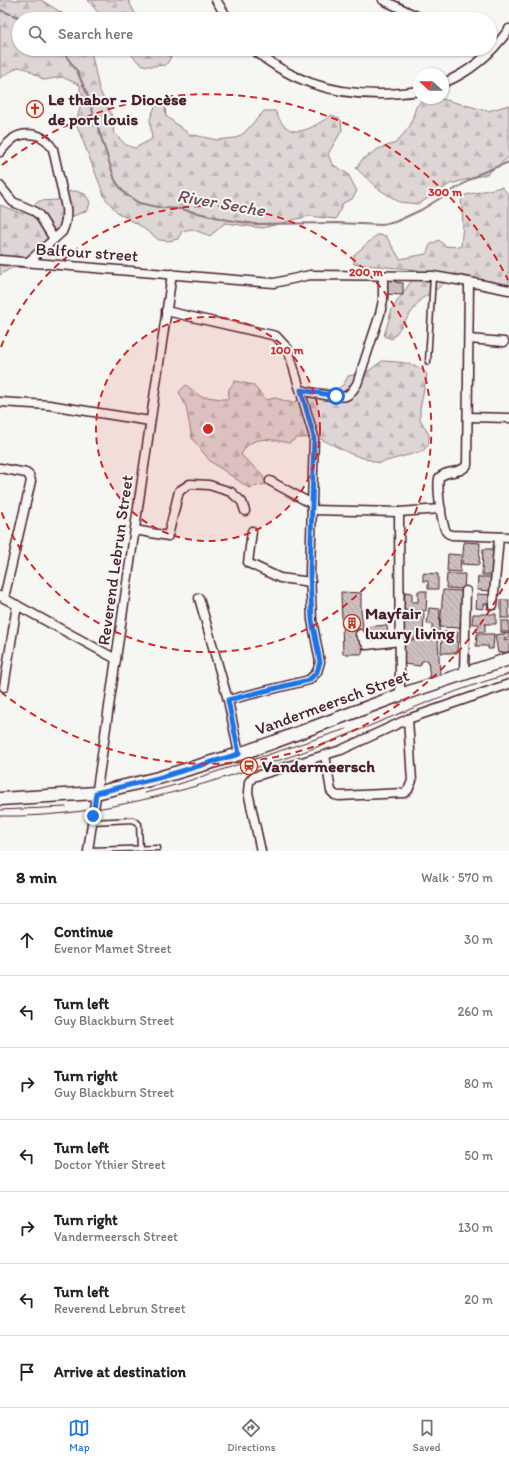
<!DOCTYPE html>
<html lang="en">
<head>
<meta charset="utf-8">
<style>
  :root { --surface:#fff; --page:#f6f6f6; --text:#202124; --muted:#757577; --line:#e0e0e0; --accent:#1a73e8 }
  body { margin:0; font-family:Itim,sans-serif; background:var(--page); color:var(--text) }
  .compass { position:absolute; left:413px; top:68px; width:36px; height:36px; border-radius:50%; background:var(--surface); box-shadow:0 1px 3px #0004; rotate:291deg }
  .stop { position:absolute; width:12px; height:12px; margin:-9px; border:3px solid #1a73e8; border-radius:50%; background:#fff }
  .stop.end { background:#1a73e8; border-color:#fff; box-shadow:0 1px 4px #0008 }
  .list { margin:0; padding:0; list-style:none }
  h2 { display:flex; justify-content:space-between; align-items:center; height:52px; margin:0; padding:0 16px; font-size:17px }
  h2 small { font-size:13px; font-weight:400; color:var(--muted) }
  .list li { display:grid; grid-template-columns:26px 1fr auto; gap:12px; align-items:center; box-sizing:border-box; height:72px; padding:0 16px; border-top:1px solid var(--line) }
  .list b { display:block; font-size:15px; white-space:nowrap }
  .list p { margin:0; font-size:13px; white-space:nowrap; color:var(--muted) }
  .list em { font-size:13px; font-style:normal; color:var(--muted) }
  .icon { flex:none; width:22px; height:22px; fill:none; stroke:currentColor; stroke-width:2; stroke-linecap:round; stroke-linejoin:round }
  .map { position:relative; flex:none; width:509px; height:851px; overflow:hidden }
  .search { position:absolute; background:var(--surface); box-shadow:0 1px 3px #0004; left:12px; right:12px; top:12px; height:44px; display:flex; align-items:center; gap:10px; box-sizing:border-box; padding:0 14px; border-radius:22px; color:var(--muted); font-size:15px }
  .sheet { height:556px; background:var(--surface) }
  nav { display:flex; justify-content:space-around; align-items:center; box-sizing:border-box; height:56px; border-top:1px solid var(--line); background:var(--surface); font-size:11px; color:var(--muted) }
  nav a { display:grid; justify-items:center; gap:2px }
  nav .on { color:var(--accent) }
  .map>svg:first-child { display:block }
  .forest { fill:url(#forest-firs); stroke:#947a80 }
  .lines { fill:none; stroke-linecap:round; stroke-linejoin:round }
  .stream { stroke:#8e747a; stroke-width:2 }
  .building { fill:url(#building-back-hatch); stroke:#4a1f2b }
  .lane-casing { stroke:#4a1f2b; stroke-width:7 }
  .street-casing { stroke:#4a1f2b; stroke-width:11 }
  .primary-casing { stroke:#4a1f2b; stroke-width:15 }
  .lane { stroke:#f6f6f2; stroke-width:4 }
  .street { stroke:#f6f6f2; stroke-width:8 }
  .primary { stroke:#f6f6f2; stroke-width:12 }
  .tram { stroke:#4a1f2b; stroke-width:1 }
  .route { stroke:#1a73e8; stroke-width:5 }
  .ring { fill:none; stroke:#d62828; stroke-width:2; stroke-dasharray:7 5 }
  .labels { text-anchor:middle; dominant-baseline:central; stroke-width:4; stroke-linejoin:round; paint-order:stroke }
  .poi-label { font-size:17px; font-weight:bold; fill:#4a1f2b; stroke:#f6f6f2; text-anchor:start }
  .street-label { font-size:17px; fill:#4a1f2b; stroke:#f6f6f2 }
  .water-label { font-size:18px; font-style:italic; fill:#6c4a52; stroke:#f6f6f2 }
  .centre { fill:#d62828; stroke:#f6f6f2; stroke-width:2 }
  .ring-label { font-size:12px; text-anchor:middle; font-weight:bold; fill:#d62828; stroke:#f6f6f2; stroke-width:4; stroke-linejoin:round; paint-order:stroke }
</style>
</head>
<body>
<div class="map">
<svg width="509" height="851" viewBox="0 0 509 851">
  <defs>
    <pattern id="forest-firs" width="22" height="20" patternUnits="userSpaceOnUse"><rect width="22" height="20" fill="#ddd6d5"/><path d="M5 1l3.5 6h-7zM16 11l3.5 6h-7z" fill="#bfb7b7"/></pattern>
    <pattern id="building-back-hatch" width="6" height="6" patternUnits="userSpaceOnUse"><rect width="6" height="6" fill="#ccc1c0"/><path d="M-1 5l2 2M0 0l6 6M5-1l2 2" fill="none" stroke="#b1a5a5"/></pattern>
  </defs>
  <rect width="100%" height="100%" fill="#f6f6f2"/>
  <filter id="ink" filterUnits="userSpaceOnUse"><feTurbulence type="fractalNoise" baseFrequency=".025" numOctaves="2"/><feDisplacementMap in="SourceGraphic" scale="8" xChannelSelector="R" yChannelSelector="G"/><feConvolveMatrix kernelMatrix="1 2 1 2 8 2 1 2 1" color-interpolation-filters="sRGB"/></filter>
  <g filter="url(#ink)">
    <!-- forest -->
    <g class="forest">
      <path d="M0,0h41l21,13 4,6h-47v30h71l1,2 8,38 16,33 -2,10 13,13 9,3 17,-9 -2,-20 7,-18 8,6 1,9 23,18 28,6 19,-2 8,-5 20,-22h11c3,5 6,13 11,16 13,12 34,-5 46,-12l9,5 1,10 -14,24 4,10 16,10 9,17 -5,8 -9,4 -7,16 -27,-3 -46,12 -38,-5 -15,13 -18,-7 -10,2 -4,8 -10,2 -9,-1 -20,-15 -21,-12 -13,-15 -29,-75 5,-19 -1,-19 -18,-8 -18,3 -17,-11 -9,-2 -18,11z"/>
      <path d="M88,0h40l10,19h-35z"/>
      <path d="M127,49h36l8,8 -5,8c-24,2 -24,3 -39,-16z"/>
      <path d="M423,99h19l46,12 21,-6v52l-22,17 -37,10 -31,20 -20,-2 -22,-14 -21,-20 6,-8 16,-11 18,-6 14,-17 6,-19z"/>
      <path d="M502,187l6,7 1,6v86l-55,-12 -17,15 -16,10 -29,40 -8,-3 8,-27 27,-39 -65,-6v-9l23,-20 9,1 14,23 26,-5 4,-9 9,-5 6,6 16,1 2,-24 -2,-27z"/>
      <path d="M75,191l10,3 5,8 -2,8 -17,7 -12,24 -18,11 -12,15 -18,1 -11,7v-70l23,9 16,-13 19,-1 7,-8z"/>
      <path d="M382,361c17,1 34,1 45,13l-7,35v10l9,16v9l-6,7 -44,12 -28,-9 -34,-17 -20,1 -8,5c-19,-4 -39,-9 -48,12l21,19 4,10 -17,4 -39,-27 -18,-23 -6,-32 -7,-14 7,-7 15,12c10,-1 17,3 27,2l1,-10 6,-8 18,4 13,15 9,-2 18,5 24,-15 19,2 8,-6 4,-8 19,-4z"/>
    </g>
    <g class="lines">
      <!-- stream -->
      <g class="stream">
        <path d="M0,10l23,9"/>
        <path d="M61,49l16,22 10,23 28,86 10,14 14,9 23,5 19,1 47,11 27,4 83,-1 44,2 13,-3 26,-12 60,-37 28,-11"/>
      </g>
    </g>
    <!-- building -->
    <g class="building">
      <path d="M386,278h9v4l8,1v12l-17,-1z"/>
      <path d="M464,542l16,1 -1,22 -17,-1z"/>
      <path d="M483,549h12v26h-13z"/>
      <path d="M448,554l13,1 -1,17 -13,-1z"/>
      <path d="M423,573l15,1v15h-10v-8h-5z"/>
      <path d="M447,574h18l-1,15 -18,-1z"/>
      <path d="M478,577h14l-1,14 -14,-1z"/>
      <path d="M443,590l19,1 -2,37 -20,-1z"/>
      <path d="M418,591h9l-1,20 -22,-1 1,-18 7,1v9h6z"/>
      <path d="M341,592l20,1v17l3,25 -2,19h-19z"/>
      <path d="M477,594l15,1v15l-5,-1 1,-5h-4v5l-8,-1z"/>
      <rect x="501" y="600" width="8" height="18"/>
      <path d="M429,608l11,1 -1,25h-7v-10h-5z"/>
      <path d="M405,613h19l-1,25h-19z"/>
      <path d="M473,614h23v10h-11v8h-9l1,-5h2v-3h-7z"/>
      <rect x="501" y="621" width="8" height="11"/>
      <path d="M387,625l1,17 -18,1 -1,-8h-5v-8z"/>
      <path d="M442,632h16l-1,21h-16z"/>
      <path d="M509,633v5h-5l1,3 4,-1v12l-11,1 -3,-18z"/>
      <path d="M477,634h17l-1,15h-5v-3h-12z"/>
      <path d="M438,639l2,36 -10,5 -2,-20 -6,1 -2,5 -16,-2v-24z"/>
    </g>
    <g class="lines">
      <!-- lane casing -->
      <g class="lane-casing">
        <g id="lane">
          <path d="M428,362l5,-86"/>
          <path d="M92,822l41,-2 6,4 1,25"/>
          <path d="M89,850l69,-2"/>
        </g>
      </g>
      <!-- street casing -->
      <g class="street-casing">
        <g id="street">
          <path d="M216,0l12,19"/>
          <path d="M383,0l40,19"/>
          <path d="M253,49c47,41 105,51 166,42"/>
          <path d="M443,83c28,-11 49,-30 66,-54"/>
          <path d="M0,152c4,-5 9,-10 14,-14 9,-6 24,-5 33,3 2,2 4,6 6,8l13,59c1,9 0,16 -4,24l-35,31"/>
          <path d="M0,186l13,16 21,9 5,4 15,24"/>
          <path d="M0,260l260,22 14,1 36,-8 123,1 36,6 40,8"/>
          <path d="M469,282l-2,183c-7,10 -21,4 -28,13 -2,10 2,41 6,51 1,4 3,5 7,6l57,2"/>
          <path d="M166,311l110,25 12,13 26,88 -4,135 2,48 8,42 -3,10 -8,8 -81,20"/>
          <path d="M469,339l35,3"/>
          <path d="M301,390c9,2 37,9 45,6 5,-2 8,-8 11,-12l23,-70 3,-14v-24"/>
          <path d="M0,402l49,3 101,16"/>
          <path d="M469,417l40,1"/>
          <path d="M0,468l26,5 3,2 2,6 -27,117"/>
          <path d="M270,481l42,23"/>
          <path d="M312,510l87,2 42,-3"/>
          <path d="M399,512l1,183"/>
          <path d="M135,530l33,6 11,-45 11,-7 19,1 22,7 11,10 3,9"/>
          <path d="M252,531l-4,32 32,15 31,4"/>
          <path d="M0,596l116,63"/>
          <path d="M199,598l29,102 11,54"/>
          <path d="M493,605l6,-68"/>
          <path d="M360,634l7,11 33,-4"/>
          <path d="M464,673l2,-82"/>
          <path d="M4,687l13,-82"/>
          <path d="M325,755l6,36 4,4 4,1 65,-3 4,-3 4,-9 -4,-62"/>
          <path d="M88,851l84,-577"/>
          <path d="M261,851l-13,-59 1,-10 4,-5 88,-27 67,-31 101,-35"/>
        </g>
      </g>
      <!-- primary casing -->
      <g class="primary-casing">
        <path id="primary" d="M0,799l96,-6 62,-15 81,-24 35,-12 126,-47 109,-36"/>
      </g>
      <!-- lane -->
      <use href="#lane" class="lane"/>
      <!-- street -->
      <use href="#street" class="street"/>
      <!-- primary -->
      <use href="#primary" class="primary"/>
      <!-- tram -->
      <g class="tram">
        <path d="M145,793l34,-9 167,-55"/>
        <path d="M0,810l66,-3"/>
        <path d="M0,816c85,2 168,-20 248,-46 19,-6 39,-12 58,-19 68,-25 133,-57 203,-77"/>
      </g>
    </g>
  </g>
  <g class="lines" filter="url(#ink)">
    <!-- route -->
    <path class="route" d="M93,816l3,-23 62,-15 81,-24 -11,-54 81,-20 8,-8 3,-10 -8,-42 -2,-48 4,-135 -13,-47 35,6"/>
  </g>
  <!-- distance rings -->
  <circle cx="208" cy="429" r="112" fill="#d62828" fill-opacity=".12"/>
  <g class="ring">
    <circle cx="208" cy="429" r="112"/>
    <path d="M1 347A223 223 0 1 1 1 511"/>
    <path d="M508 578A335 335 0 0 1 2 693M2 165A335 335 0 0 1 508 280"/>
  </g>
  <!-- icons -->
  <defs>
    <g id="church-ring" transform="scale(0.9)"><circle r="9.5" fill="#f6f6f2" stroke="#c8321e" stroke-width="1.5"/><path d="M-1.2-6h2.4v3.5h3.3v2.4h-3.3V6h-2.4V-.1h-3.3v-2.4h3.3Z" fill="#c8321e"/></g>
    <g id="building-ring" transform="scale(0.9)"><circle r="9.5" fill="#f6f6f2" stroke="#c8321e" stroke-width="1.5"/><path d="M-4-6H4V6H1V3H-1V6H-4ZM-2.5-4.3h1.7v1.8h-1.7ZM.8-4.3h1.7v1.8H.8ZM-2.5-1h1.7V.8h-1.7ZM.8-1h1.7V.8H.8Z" fill="#c8321e"/></g>
    <g id="station-ring" transform="scale(0.9)"><circle r="9.5" fill="#f6f6f2" stroke="#c8321e" stroke-width="1.5"/><path d="M-3-6H3Q5-6 5-4V2Q5 4 3 4L4.5 6H3L1.5 4h-3L-3 6H-4.5L-3 4Q-5 4-5 2V-4Q-5-6-3-6ZM-3.5-4v3h7v-3ZM-3.5 1v1.5H-2V1ZM2 1v1.5H3.5V1Z" fill="#c8321e"/></g>
  </defs>
  <g fill-rule="evenodd">
    <use href="#church-ring" x="35" y="109"/>
    <use href="#building-ring" x="352" y="623"/>
    <use href="#station-ring" x="249" y="766"/>
  </g>
  <g class="labels">
    <!-- poi labels -->
    <g class="poi-label">
      <text x="48" y="99">Le thabor - Diocèse<tspan x="48" dy="20">de port louis</tspan></text>
      <text x="365" y="613">Mayfair<tspan x="365" dy="20">luxury living</tspan></text>
      <text x="262" y="766">Vandermeersch</text>
    </g>
    <!-- street labels -->
    <g class="street-label">
      <text transform="translate(87 252) rotate(4)">Balfour street</text>
      <text transform="translate(115 560) rotate(-82)">Reverend Lebrun Street</text>
      <text transform="translate(332 702) rotate(-20)">Vandermeersch Street</text>
    </g>
    <!-- water labels -->
    <g class="water-label">
      <text transform="translate(221 203) rotate(10)">River Seche</text>
    </g>
  </g>
  <circle cx="208" cy="429" r="6" class="centre"/>
  <g class="ring-label">
    <text x="445" y="196">300 m</text>
    <text x="366" y="276">200 m</text>
    <text x="287" y="354">100 m</text>
  </g>
</svg>
<svg class="compass" viewBox="-18 -18 36 36"><path d="M0-13l5 13h-10z" fill="#e53935"/><path d="M0 13l5-13h-10z" fill="#757577"/></svg>
<div class="stop" style="left:336px;top:396px"></div>
<div class="stop end" style="left:93px;top:816px"></div>
<div class="search"><svg class="icon" aria-label="search" viewBox="0 0 24 24"><circle cx="10" cy="10" r="6"/><path d="M15 15l6 6"/></svg>Search here</div>
</div>
<section class="sheet">
<h2>8 min<small>Walk · 570 m</small></h2>
<ul class="list">
<li><svg class="icon" aria-label="ahead" viewBox="0 0 24 24"><path d="M12 20V5M6 11l6-6 6 6"/></svg><div><b>Continue</b><p>Evenor Mamet Street</p></div><em>30 m</em></li>
<li><svg class="icon" aria-label="left" viewBox="0 0 24 24"><path d="M17 20v-9H6M10 6l-5 5 5 5"/></svg><div><b>Turn left</b><p>Guy Blackburn Street</p></div><em>260 m</em></li>
<li><svg class="icon" aria-label="right" viewBox="0 0 24 24"><path d="M7 20v-9h11M14 6l5 5-5 5"/></svg><div><b>Turn right</b><p>Guy Blackburn Street</p></div><em>80 m</em></li>
<li><svg class="icon" aria-label="left" viewBox="0 0 24 24"><path d="M17 20v-9H6M10 6l-5 5 5 5"/></svg><div><b>Turn left</b><p>Doctor Ythier Street</p></div><em>50 m</em></li>
<li><svg class="icon" aria-label="right" viewBox="0 0 24 24"><path d="M7 20v-9h11M14 6l5 5-5 5"/></svg><div><b>Turn right</b><p>Vandermeersch Street</p></div><em>130 m</em></li>
<li><svg class="icon" aria-label="left" viewBox="0 0 24 24"><path d="M17 20v-9H6M10 6l-5 5 5 5"/></svg><div><b>Turn left</b><p>Reverend Lebrun Street</p></div><em>20 m</em></li>
<li><svg class="icon" aria-label="arrive" viewBox="0 0 24 24"><path d="M6 21V4h12l-3 4 3 4H6"/></svg><div><b>Arrive at destination</b></div></li>
</ul>
</section>
<nav>
<a class="on"><svg class="icon" aria-label="map" viewBox="0 0 24 24"><path d="M3 6l6-2 6 2 6-2v14l-6 2-6-2-6 2zM9 4v14M15 6v14"/></svg>Map</a>
<a><svg class="icon" aria-label="directions" viewBox="0 0 24 24"><path d="M12 3l9 9-9 9-9-9zM9 14v-3h6M13 9l2 2-2 2"/></svg>Directions</a>
<a><svg class="icon" aria-label="saved" viewBox="0 0 24 24"><path d="M7 4h10v16l-5-4-5 4z"/></svg>Saved</a>
</nav>
</body>
</html>
